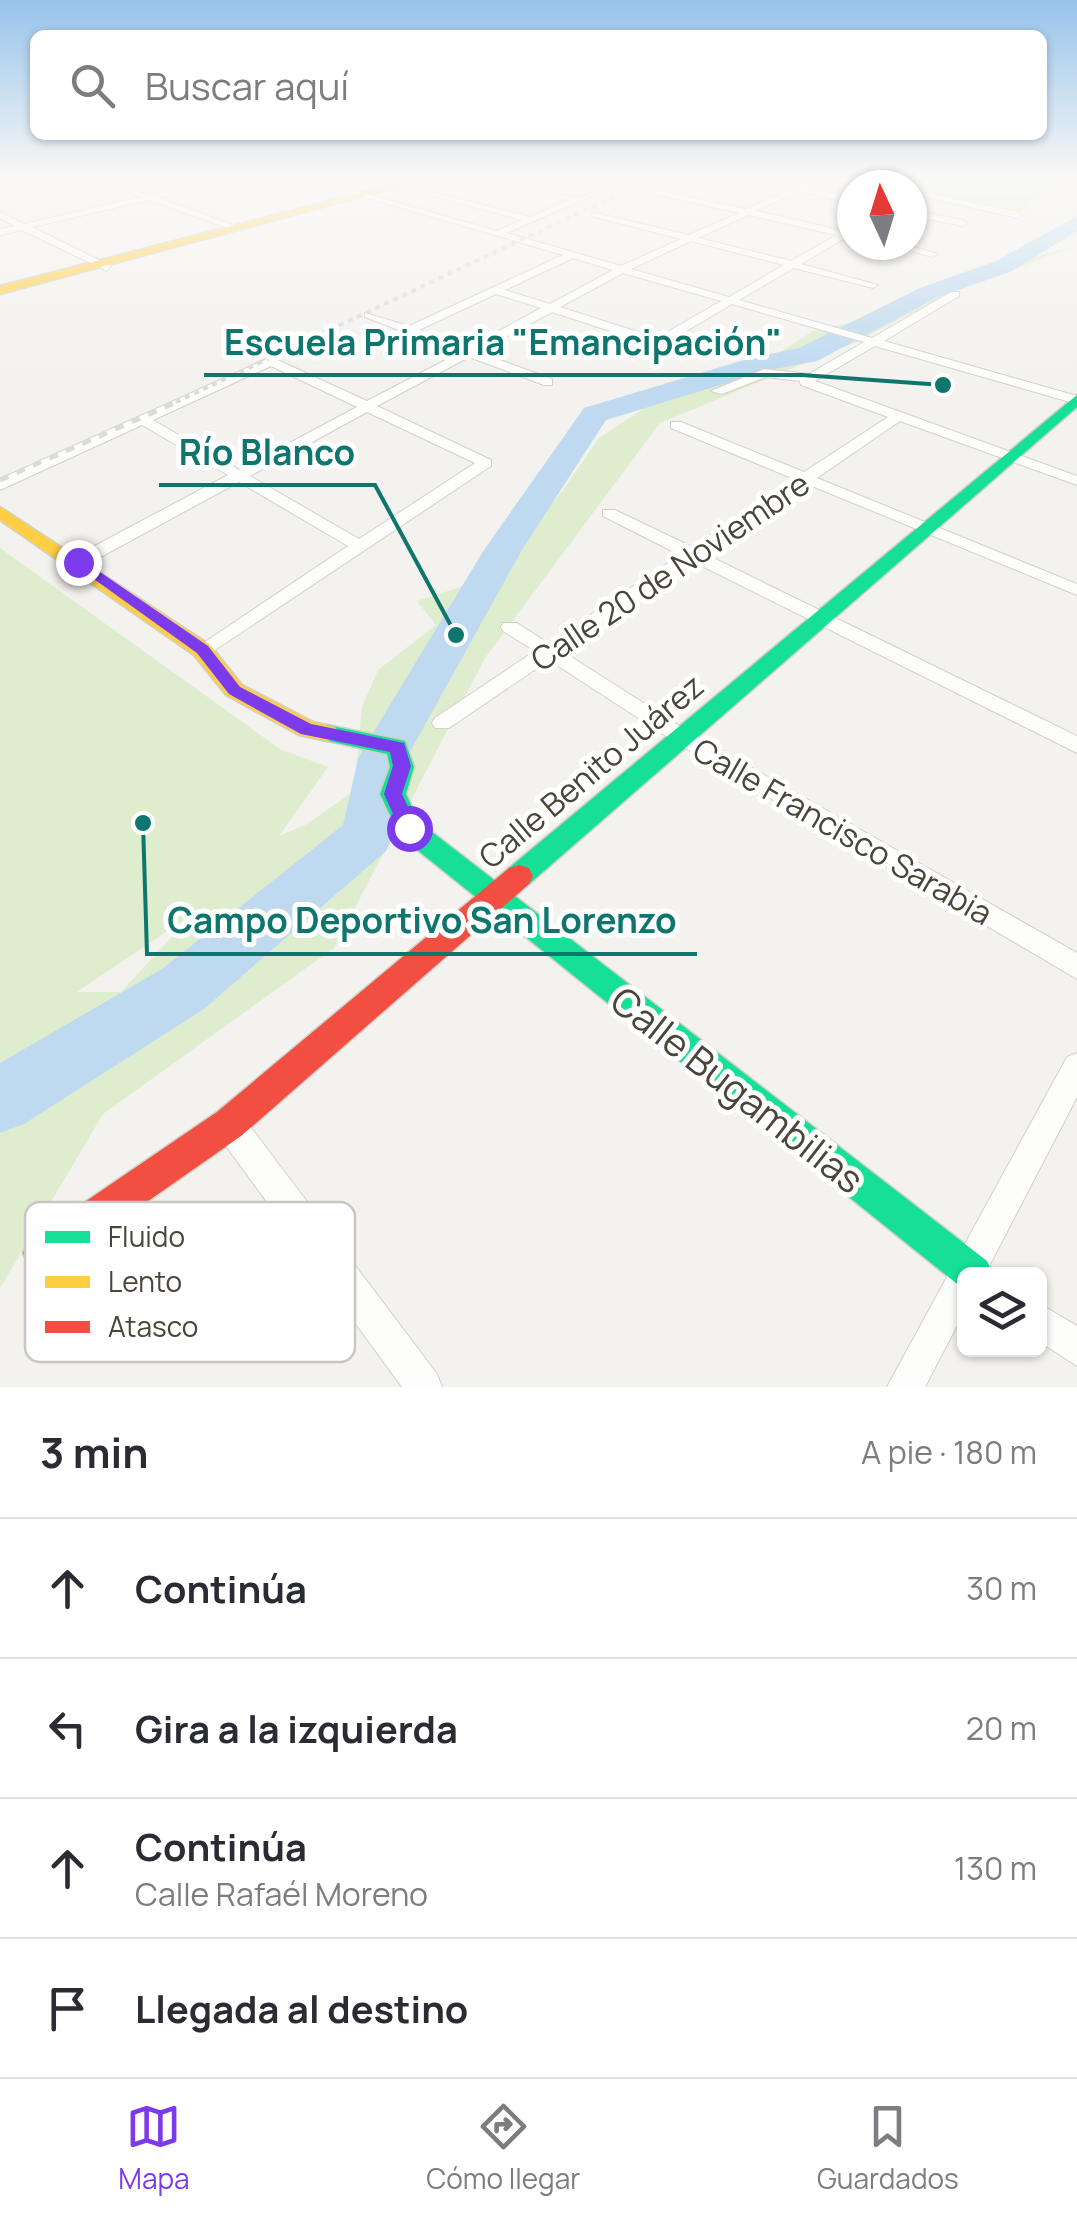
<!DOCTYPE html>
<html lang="es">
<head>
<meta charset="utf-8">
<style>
  :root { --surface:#fff; --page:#f7f7f7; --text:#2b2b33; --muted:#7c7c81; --line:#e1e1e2; --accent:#7c3aed }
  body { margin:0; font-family:Manrope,sans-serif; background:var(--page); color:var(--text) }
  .controls { position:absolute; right:30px; bottom:30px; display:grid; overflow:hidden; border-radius:15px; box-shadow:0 2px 8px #0004 }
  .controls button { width:90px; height:90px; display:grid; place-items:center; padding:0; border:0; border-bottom:2px solid var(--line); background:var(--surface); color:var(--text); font:50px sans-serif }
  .compass { position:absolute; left:837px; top:170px; width:90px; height:90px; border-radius:50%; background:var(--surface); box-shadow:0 2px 8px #0004; rotate:356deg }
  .stop { position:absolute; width:30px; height:30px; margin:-22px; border:8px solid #7c3aed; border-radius:50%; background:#fff }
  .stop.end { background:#7c3aed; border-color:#fff; box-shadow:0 2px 10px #0008 }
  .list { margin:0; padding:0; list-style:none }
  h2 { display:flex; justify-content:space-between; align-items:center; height:130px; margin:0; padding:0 40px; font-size:42px }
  h2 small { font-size:32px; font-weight:400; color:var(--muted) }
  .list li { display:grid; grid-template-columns:65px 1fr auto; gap:30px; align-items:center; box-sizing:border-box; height:140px; padding:0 40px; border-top:2px solid var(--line) }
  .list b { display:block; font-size:38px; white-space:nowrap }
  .list p { margin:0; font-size:32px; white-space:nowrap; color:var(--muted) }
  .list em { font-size:32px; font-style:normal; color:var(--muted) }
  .icon { flex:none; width:55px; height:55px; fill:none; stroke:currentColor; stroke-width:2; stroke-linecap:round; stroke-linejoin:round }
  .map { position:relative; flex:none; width:1077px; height:1387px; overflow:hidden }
  .search { position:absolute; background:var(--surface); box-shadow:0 2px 8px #0004; left:30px; right:30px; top:30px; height:110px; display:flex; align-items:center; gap:25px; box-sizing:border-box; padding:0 35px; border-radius:15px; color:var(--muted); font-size:38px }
  .sheet { height:690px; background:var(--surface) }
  nav { display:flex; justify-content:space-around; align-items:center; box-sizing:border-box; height:140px; border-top:2px solid var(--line); background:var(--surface); font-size:28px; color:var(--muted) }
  nav a { display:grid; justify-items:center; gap:5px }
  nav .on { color:var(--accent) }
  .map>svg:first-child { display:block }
  .green { fill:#dfedcf; fill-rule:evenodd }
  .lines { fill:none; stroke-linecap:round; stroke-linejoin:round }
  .river { fill:#bfdaf0; fill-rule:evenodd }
  .street-casing { stroke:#d1d0cb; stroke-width:2 }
  .fast-casing { stroke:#d2cfc5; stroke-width:3 }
  .slow-casing { stroke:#d2cfc5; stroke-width:3 }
  .jam-casing { stroke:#d2cfc5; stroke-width:3 }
  .street { fill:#fdfdfc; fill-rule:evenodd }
  .fast { fill:#16e098; fill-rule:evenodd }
  .slow { fill:#ffcf43; fill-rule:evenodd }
  .jam { fill:#f24e42; fill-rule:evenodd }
  .rail-far1 { stroke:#dbdbda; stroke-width:4; stroke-dasharray:5 5; stroke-linecap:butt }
  .rail { stroke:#dbdbda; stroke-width:5; stroke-dasharray:9 9; stroke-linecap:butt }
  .route { fill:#7c3aed }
  .labels { text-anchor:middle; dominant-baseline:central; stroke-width:10; stroke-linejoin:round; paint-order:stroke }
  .street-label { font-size:32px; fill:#4a4439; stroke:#fff }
  .near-street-label { font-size:38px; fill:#4a4439; stroke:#fff }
  .key { fill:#fff; stroke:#c9c7c4; stroke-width:2.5 }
  .key-label { font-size:28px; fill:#4a4439 }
  .leader { fill:none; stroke:#0f766e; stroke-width:4 }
  .callout-dot { fill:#0f766e; stroke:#fff; stroke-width:4 }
  .callout-label { font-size:35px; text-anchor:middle; font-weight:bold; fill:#0f766e; stroke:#fff; stroke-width:10; stroke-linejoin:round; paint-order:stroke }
</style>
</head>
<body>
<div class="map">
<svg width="1077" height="1387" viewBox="0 0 1077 1387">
  <rect width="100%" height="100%" fill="#f3f2ee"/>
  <!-- green -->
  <g class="green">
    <path d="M865,179h200l-46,34 -107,-24v-4z"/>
    <path d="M1074,247l-123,46 -95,49 -196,81 -175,235 -151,290 -231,166 -103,174v-740l280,201 48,18 -49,69 28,-12 47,-33 8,-84 16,-37 58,-45 -19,-24 72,-23 72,-85 38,-55 70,-46 93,-28 51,-33 55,-12 92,-44zM192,915l-71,77h-44l114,-77z"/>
  </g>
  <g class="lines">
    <!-- river -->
    <g class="river">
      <path d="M0,179h21l-21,7z"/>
      <path d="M1077,216v15l-65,40 -76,27 -119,63 -48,9 -163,50 -84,130 -116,209 -13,77 -7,15 -182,158 -180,115 -24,9v-70l162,-94 181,-144 15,-66 7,-13 119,-196 100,-142 170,-51 45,-9 121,-60 76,-27z"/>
    </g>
    <!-- street casing -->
    <g class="street-casing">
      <g id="street">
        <path d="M93,179c21,0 42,17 62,15 27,-3 52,-15 79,-15l-75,19 85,31 -8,2 -87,-31 -117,27 79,39 -4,5 -85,-41 -22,5v-6l15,-3 -15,-8v-6l24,12 117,-27z"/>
        <path d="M303,179h12l182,52 25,-11 -125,-34 4,-2 129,33 39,-17 -84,-21c27,0 73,20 92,18 19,-2 33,-18 52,-18l-122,54 114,33 60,-27 -90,-23v-4l98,23 50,-22 -98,-22v-4l105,22 43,-19 -43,-11 51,7 16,-7h10l-17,9 46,9v6l-53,-12 -43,20 88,20 8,-4v10h-5l-46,27 77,21 -5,3 -79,-20 -55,32 133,38 79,-46h8v4l-75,45 193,55v8l-202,-58 -60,35 262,95v9l-177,-64 -83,57 260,106v11l-270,-111 -102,70 372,182v17l-383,-191 -132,89 127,81 388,221v26l-402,-237 -126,-82 -100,68h-14l-3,-5 3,-5 100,-67 -32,-20 -2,-4 2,-4h14l31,20 132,-88 -77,-39v-6h12l77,37 102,-68 -123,-51v-6h10l123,50 84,-55 -87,-32 -1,-4 -35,-4 -43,17 -11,-3 53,-22 45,5 55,-32 -132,-38 -64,38 11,3v6l-4,1 -123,-40 -74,40 74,27v6h-8l-75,-28 -92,49 114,54v6l-282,188 -7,2 -9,-6 155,-104 -109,-64 -155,84h-12v-8l156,-83 -86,-50 -142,65v-11l271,-122 96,44 92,-48 -94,-36v-4l44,13 154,-71zM748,215l89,20 -46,26 -93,-23zM691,241l93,24 -55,32 -98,-28zM573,258l40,12 -63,34 -45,-14zM623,273l98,28 -64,37 -97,-31zM496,294l45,14 -73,40 -49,-18zM271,366l86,41 -118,63 -86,-50zM367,412l108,51 -116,76 -109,-63z"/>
        <path d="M912,190l106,22 4,3 -4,3 -106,-24z"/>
        <path d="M912,210l51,10 4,3 -4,3 -51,-10z"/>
        <path d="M888,245h18l32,9 -5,3z"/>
        <path d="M1077,1053v44l-92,177h-21v38l-39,75h-38l180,-330z"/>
        <path d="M229,1109l11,4 197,261 5,13h-40l-184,-252 -4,-11 4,-11z"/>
        <path d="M1040,1304l37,22v40l-37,-24z"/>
      </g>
    </g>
    <!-- fast casing -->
    <g class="fast-casing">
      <g id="fast">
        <path d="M1077,395v12l-548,477 -10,3 -10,-3 -4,-8 4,-8z"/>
        <path d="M327,725l78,16 9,26 -8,27 13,28 568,439 6,13h-29v15l-3,-2 -561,-451 -20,-42 10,-27 -3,-13 -68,-15 -4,-6 4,-6z"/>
      </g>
    </g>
    <!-- slow casing -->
    <g class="slow-casing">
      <g id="slow">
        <path d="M414,179h14l-428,115v-8z"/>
        <path d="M0,507l210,138 32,40 71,37 22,5 4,6 -4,6 -8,2 -28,-6 -73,-40 -32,-40 -194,-135z"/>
      </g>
    </g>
    <!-- jam casing -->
    <g class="jam-casing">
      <path id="jam" d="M519,865l10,3 4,8 -4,8 -288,252 -186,130 -13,6 -13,-6 -6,-13 6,-13 188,-128 292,-244z"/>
    </g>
    <!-- street -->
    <use href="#street" class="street"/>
    <!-- fast -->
    <use href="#fast" class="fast"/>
    <!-- slow -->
    <use href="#slow" class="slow"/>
    <!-- jam -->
    <use href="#jam" class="jam"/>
    <!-- rail-far1 -->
    <path class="rail-far1" d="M176,402l475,-223"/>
    <!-- rail -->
    <path class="rail" d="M0,480l181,-80"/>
  </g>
  <!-- sky -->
  <linearGradient id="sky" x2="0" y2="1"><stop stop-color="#97c3eb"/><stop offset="0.48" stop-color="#faf9f7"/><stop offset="1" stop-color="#faf9f7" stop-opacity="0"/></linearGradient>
  <rect width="1077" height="373" fill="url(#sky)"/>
  <!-- route -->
  <path class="route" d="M78,557l130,89 32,41 71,37 93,19 7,23 -9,28 16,34 -3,6h-13l-18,-40 9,-28 -3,-14 -89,-18 -72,-40 -32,-41 -124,-89 -2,-2z"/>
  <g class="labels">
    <!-- street labels -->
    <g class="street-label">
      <text transform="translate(670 571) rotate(-34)">Calle 20 de Noviembre</text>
      <text transform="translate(591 771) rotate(-40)">Calle Benito Juárez</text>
      <text transform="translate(843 831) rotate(30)">Calle Francisco Sarabia</text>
    </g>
    <!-- near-street labels -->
    <g class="near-street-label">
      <text transform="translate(738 1089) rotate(38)">Calle Bugambilias</text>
    </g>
  </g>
  <!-- legend -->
  <rect x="25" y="1202" width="330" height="160" rx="15" class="key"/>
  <rect x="45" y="1231" width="45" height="12" fill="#16e098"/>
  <rect x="45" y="1276" width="45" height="12" fill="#ffcf43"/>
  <rect x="45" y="1321" width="45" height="12" fill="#f24e42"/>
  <g class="key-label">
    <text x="108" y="1247">Fluido</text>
    <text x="108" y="1292">Lento</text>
    <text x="108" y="1337">Atasco</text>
  </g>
  <!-- callouts -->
  <path class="leader" d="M943 385L802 375H204M456 635L375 485H159M143 823L147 954H697"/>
  <g class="callout-dot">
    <circle cx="943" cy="385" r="10"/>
    <circle cx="456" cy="635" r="10"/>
    <circle cx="143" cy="823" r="10"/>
  </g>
  <g class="callout-label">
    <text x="503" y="355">Escuela Primaria "Emancipación"</text>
    <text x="267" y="465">Río Blanco</text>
    <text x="422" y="933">Campo Deportivo San Lorenzo</text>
  </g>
</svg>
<div class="controls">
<button><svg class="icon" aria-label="layers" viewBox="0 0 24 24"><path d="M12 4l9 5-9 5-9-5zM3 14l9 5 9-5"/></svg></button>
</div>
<svg class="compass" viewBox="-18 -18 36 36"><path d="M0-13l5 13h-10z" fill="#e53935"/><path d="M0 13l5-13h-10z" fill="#7c7c81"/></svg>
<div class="stop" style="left:409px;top:828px"></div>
<div class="stop end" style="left:78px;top:562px"></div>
<div class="search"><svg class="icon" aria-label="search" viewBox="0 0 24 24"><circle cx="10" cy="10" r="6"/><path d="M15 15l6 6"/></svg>Buscar aquí</div>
</div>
<section class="sheet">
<h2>3 min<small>A pie · 180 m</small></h2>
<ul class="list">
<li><svg class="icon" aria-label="ahead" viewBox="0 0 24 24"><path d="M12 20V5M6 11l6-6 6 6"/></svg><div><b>Continúa</b></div><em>30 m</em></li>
<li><svg class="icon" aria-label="left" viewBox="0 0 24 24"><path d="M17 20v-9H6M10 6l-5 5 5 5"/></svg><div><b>Gira a la izquierda</b></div><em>20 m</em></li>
<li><svg class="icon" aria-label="ahead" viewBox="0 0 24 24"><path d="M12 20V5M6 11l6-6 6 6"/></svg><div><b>Continúa</b><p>Calle Rafaél Moreno</p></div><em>130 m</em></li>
<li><svg class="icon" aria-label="arrive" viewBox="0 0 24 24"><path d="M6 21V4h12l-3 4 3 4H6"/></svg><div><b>Llegada al destino</b></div></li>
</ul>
</section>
<nav>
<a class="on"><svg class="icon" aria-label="map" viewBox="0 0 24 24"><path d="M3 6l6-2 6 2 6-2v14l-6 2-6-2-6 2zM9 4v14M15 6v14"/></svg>Mapa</a>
<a><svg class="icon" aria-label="directions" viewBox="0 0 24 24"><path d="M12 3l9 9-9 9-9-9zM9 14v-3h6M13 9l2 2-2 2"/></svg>Cómo llegar</a>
<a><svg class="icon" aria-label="saved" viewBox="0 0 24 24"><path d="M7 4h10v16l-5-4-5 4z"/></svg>Guardados</a>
</nav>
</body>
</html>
